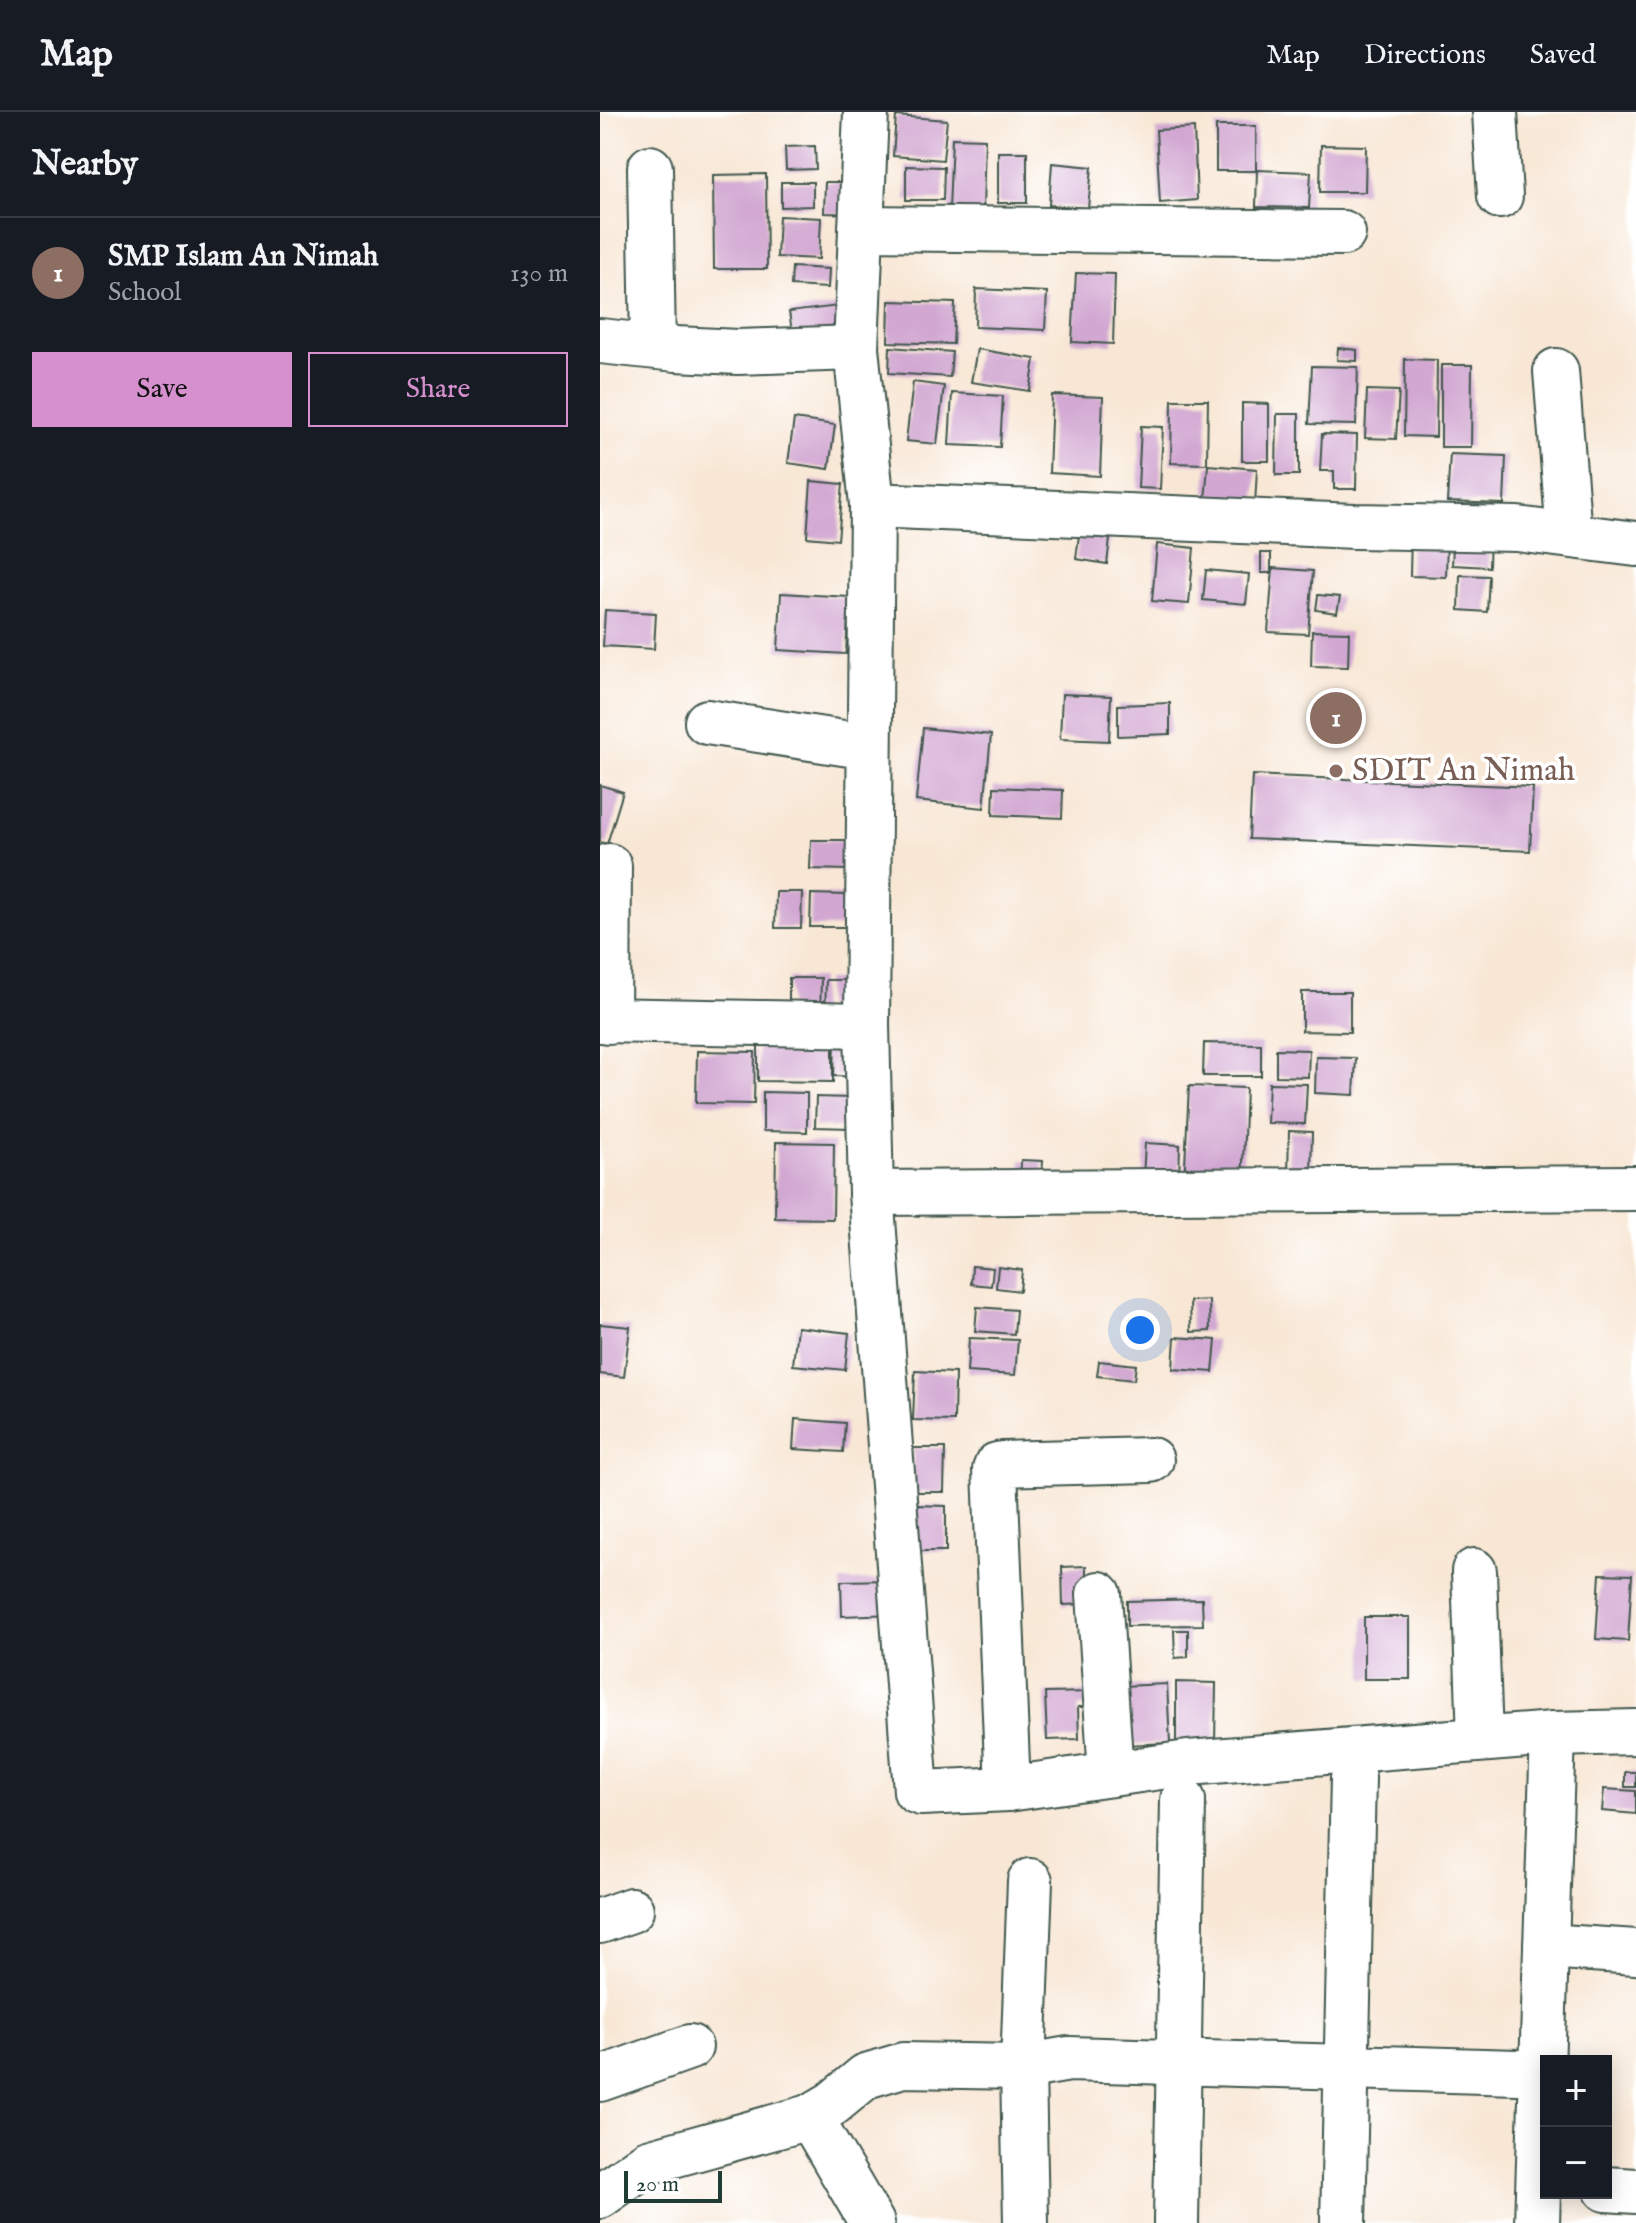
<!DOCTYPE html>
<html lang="en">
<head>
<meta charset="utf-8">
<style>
  :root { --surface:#171b24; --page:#242831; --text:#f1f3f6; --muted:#9ea1a6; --line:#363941; --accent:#d690ce }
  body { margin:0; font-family:"IM FELL English",serif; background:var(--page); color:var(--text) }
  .controls { position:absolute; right:24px; bottom:24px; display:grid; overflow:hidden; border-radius:0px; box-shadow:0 4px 20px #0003 }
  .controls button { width:72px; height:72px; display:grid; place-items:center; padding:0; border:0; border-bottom:2px solid var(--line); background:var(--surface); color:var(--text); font:40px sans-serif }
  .scale { position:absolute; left:24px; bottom:20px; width:98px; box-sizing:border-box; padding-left:8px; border:4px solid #1f3d34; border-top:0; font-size:22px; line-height:28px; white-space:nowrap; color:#1f3d34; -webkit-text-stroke:6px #fff; paint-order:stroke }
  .you { position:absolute; left:540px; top:1218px; width:28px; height:28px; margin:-20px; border:6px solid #fff; border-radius:50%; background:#1a73e8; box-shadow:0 0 0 12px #1a73e833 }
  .badge { display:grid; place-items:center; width:52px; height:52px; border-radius:50%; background:var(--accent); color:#fff; font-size:26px; font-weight:700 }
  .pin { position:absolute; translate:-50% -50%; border:4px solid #fff; box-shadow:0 2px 8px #0006 }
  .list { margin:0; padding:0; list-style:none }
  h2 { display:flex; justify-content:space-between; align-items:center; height:104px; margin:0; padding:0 32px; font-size:34px }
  h2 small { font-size:26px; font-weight:400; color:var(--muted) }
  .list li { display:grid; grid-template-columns:52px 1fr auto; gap:24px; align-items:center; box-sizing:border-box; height:112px; padding:0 32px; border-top:2px solid var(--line) }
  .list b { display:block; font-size:30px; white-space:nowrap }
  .list p { margin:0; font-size:26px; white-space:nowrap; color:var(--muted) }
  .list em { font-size:26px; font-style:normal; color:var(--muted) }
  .actions { display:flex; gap:16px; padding:24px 32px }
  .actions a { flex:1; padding:18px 0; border:2px solid var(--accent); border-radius:0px; text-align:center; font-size:28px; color:var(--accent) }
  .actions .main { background:var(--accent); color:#111 }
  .map { position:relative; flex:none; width:1036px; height:2111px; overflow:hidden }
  header { display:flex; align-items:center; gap:48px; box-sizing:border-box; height:112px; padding:0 40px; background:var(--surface); border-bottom:2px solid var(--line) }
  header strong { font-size:38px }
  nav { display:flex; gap:44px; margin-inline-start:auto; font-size:28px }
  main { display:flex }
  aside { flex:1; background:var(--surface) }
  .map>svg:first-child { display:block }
  .building { fill:#d2a8d2 }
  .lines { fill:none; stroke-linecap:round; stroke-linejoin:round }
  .minor-casing { stroke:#40564c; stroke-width:48 }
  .minor { stroke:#fff; stroke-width:44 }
  .education-dot { fill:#8d6e63; stroke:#fff; stroke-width:3 }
  .labels { text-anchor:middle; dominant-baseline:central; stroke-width:7; stroke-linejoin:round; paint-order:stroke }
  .education-label { font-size:32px; fill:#785e54; stroke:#fff; text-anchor:start }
</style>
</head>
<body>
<header>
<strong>Map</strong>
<nav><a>Map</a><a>Directions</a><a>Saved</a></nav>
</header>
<main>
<aside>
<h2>Nearby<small></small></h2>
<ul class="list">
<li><span class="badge" style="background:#8d6e63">1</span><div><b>SMP Islam An Nimah</b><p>School</p></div><em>130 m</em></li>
</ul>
<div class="actions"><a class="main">Save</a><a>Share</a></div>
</aside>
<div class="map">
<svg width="1036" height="2111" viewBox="0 0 1036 2111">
  <rect width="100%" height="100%" fill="#fff"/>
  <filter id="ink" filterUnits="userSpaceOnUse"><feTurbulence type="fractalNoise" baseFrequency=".0125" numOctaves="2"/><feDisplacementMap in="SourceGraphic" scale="16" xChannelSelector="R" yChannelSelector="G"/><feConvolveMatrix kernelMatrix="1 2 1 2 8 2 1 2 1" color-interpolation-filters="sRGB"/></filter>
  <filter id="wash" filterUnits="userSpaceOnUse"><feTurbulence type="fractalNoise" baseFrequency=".006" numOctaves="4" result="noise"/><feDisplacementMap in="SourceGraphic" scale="32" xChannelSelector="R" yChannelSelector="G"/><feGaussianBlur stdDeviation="1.8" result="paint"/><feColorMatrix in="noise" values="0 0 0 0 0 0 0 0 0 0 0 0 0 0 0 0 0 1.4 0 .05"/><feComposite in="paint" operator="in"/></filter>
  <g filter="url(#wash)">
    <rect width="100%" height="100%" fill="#f8e7d5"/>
    <g id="blocks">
      <!-- building -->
      <g class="building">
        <path d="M296,4l51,4 -4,40 -50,-4z"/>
        <rect x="616" y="14" width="40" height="45"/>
        <path d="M594,16l3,72 -37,3 -4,-73z"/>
        <path d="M352,26l33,1 -2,72 -34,-1z"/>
        <path d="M721,33l45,1 -1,46h-45z"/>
        <path d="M215,34l1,23 -30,1 -1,-23z"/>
        <rect x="398" y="40" width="29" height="51"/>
        <path d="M452,51l40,4 -4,41 -39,-3z"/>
        <path d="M306,54l38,1 -1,33h-37z"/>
        <path d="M657,58l54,2 -2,36 -53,-1z"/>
        <path d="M166,62l1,95h-53l-1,-94z"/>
        <path d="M181,70h32v24l-32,1z"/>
        <path d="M225,70h34l-1,32 -34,-1z"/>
        <path d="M179,104l42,2 -2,41 -42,-2z"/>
        <path d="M192,155l37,2 -1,19 -37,-2z"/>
        <path d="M476,161l39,1 -2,70 -41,-2z"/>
        <path d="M376,177l71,3 -2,38 -70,-3z"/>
        <path d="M289,189l66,2 -2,41 -65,-2z"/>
        <path d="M238,194l4,25 -49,6 -4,-25z"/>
        <path d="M290,235l62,5 -2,25 -61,-4z"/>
        <path d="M738,236l19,2v11l-20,-1z"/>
        <path d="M377,237l58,10 -5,32 -59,-9z"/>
        <path d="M805,247l32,1 -1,77 -32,-1z"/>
        <path d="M841,253h31l-1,82h-30z"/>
        <path d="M712,254l46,1 -2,58 -47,-1z"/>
        <path d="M313,270l31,4 -7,58 -31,-3z"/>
        <path d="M767,278l32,1 -3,48 -31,-1z"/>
        <path d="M352,281l51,3 -3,51 -51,-2z"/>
        <path d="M452,283l51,2 -3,79 -51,-3z"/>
        <path d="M572,288h36l-1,64 -36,-1z"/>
        <path d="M642,291l27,1v57h-27z"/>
        <path d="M677,302h22v61h-23z"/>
        <path d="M194,307l41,6 -6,44 -41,-6z"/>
        <path d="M541,314l22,1 -3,62 -22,-1z"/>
        <path d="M722,322l35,1 -1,54h-22v-18h-14z"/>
        <path d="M850,342l56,2 -2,48 -57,-2z"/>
        <path d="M608,353l49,4 -2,36 -50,-3z"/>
        <path d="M211,369l32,3 -5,56 -31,-3z"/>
        <path d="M854,418l36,1 -1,36 -37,-2z"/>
        <path d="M479,423l31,4 -3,25 -31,-5z"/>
        <path d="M811,423l36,1 -1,41 -36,-1z"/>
        <path d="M557,432l37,4 -5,56 -37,-3z"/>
        <rect x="661" y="441" width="10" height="20"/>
        <path d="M673,456l40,3 -5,63 -40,-2z"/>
        <path d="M606,458l43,4 -3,30 -43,-4z"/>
        <path d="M860,463l29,1 -2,36 -28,-2z"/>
        <path d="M181,481l68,4 -3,57 -68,-4z"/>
        <path d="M718,483l22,2 -3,16 -21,-3z"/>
        <path d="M5,498l51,3 -2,36 -51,-3z"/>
        <path d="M712,519l37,1 -1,35 -37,-1z"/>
        <path d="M462,582l49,2 -2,45 -49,-2z"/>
        <path d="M570,591v31l-52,2v-31z"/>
        <path d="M323,616l68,7 -7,73 -68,-7z"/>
        <path d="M652,663l281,12 -3,64 -281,-12z"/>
        <path d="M0,673l23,7 -16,52 -7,-2z"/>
        <path d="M394,675l69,3 -1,28 -69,-3z"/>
        <path d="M211,728h38l-1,30 -38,-1z"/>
        <path d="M176,780h26l-1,36h-26z"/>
        <path d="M211,782l36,1v32h-37z"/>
        <path d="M189,866h32l-1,41 -31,-1z"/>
        <path d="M226,868h20l-1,39 -20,-1z"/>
        <path d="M702,880h48v40l-48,-1z"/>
        <path d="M158,922l75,1v47l-75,-1z"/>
        <path d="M235,927l27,1 -1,37 -27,-1z"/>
        <path d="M604,931l57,1v32h-58z"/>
        <path d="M676,937l33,1 -1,27 -32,-1z"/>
        <path d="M97,939l58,1 -1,52 -58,-1z"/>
        <path d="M716,945l40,1 -2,37 -39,-2z"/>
        <path d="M669,971l38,1 -2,40 -38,-1z"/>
        <path d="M589,974l57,2 -4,99 -58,-2z"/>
        <path d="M163,980l44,1v39l-44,-1z"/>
        <path d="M216,985l35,1 -1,30 -35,-1z"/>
        <path d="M689,1019l23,1 -1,43h-23z"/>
        <path d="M176,1030l58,1 -1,76 -58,-1z"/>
        <path d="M545,1031l35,2 -1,35 -36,-2z"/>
        <path d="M421,1048l22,1 -2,28 -21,-2z"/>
        <path d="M372,1154l21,2 -2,18 -20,-2z"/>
        <path d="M398,1155l24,3 -2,21 -24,-3z"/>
        <path d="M609,1188l1,31 -19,1 -1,-31z"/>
        <path d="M377,1195l39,3 -2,24 -39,-3z"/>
        <path d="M0,1212l30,3 -6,50 -24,-3z"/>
        <path d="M197,1215l52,6 -4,37 -52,-5z"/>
        <path d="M575,1225l41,3 -3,32 -40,-3z"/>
        <path d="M369,1226l49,2 -3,35 -48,-3z"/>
        <path d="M499,1249l37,4 -2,15 -37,-4z"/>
        <path d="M315,1259l40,2 -1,48 -41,-1z"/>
        <path d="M195,1307l50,4 -2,29 -50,-3z"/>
        <path d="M313,1336h32l-1,44h-32z"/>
        <path d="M315,1393l31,1v45h-31z"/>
        <path d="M486,1454v38l-23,1 -1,-38z"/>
        <path d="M1000,1462l32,1 -4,66 -32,-2z"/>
        <path d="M293,1468l1,34 -52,2 -1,-35z"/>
        <path d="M602,1487l1,26 -76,1v-25z"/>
        <rect x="764" y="1505" width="46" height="62"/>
        <path d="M574,1518h14v27l-13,1z"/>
        <path d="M576,1570l40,1 -1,62h-39z"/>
        <path d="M567,1572l3,59 -45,2 -3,-59z"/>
        <path d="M492,1580v15h-14l1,32 -32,1 -2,-47z"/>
        <rect x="1025" y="1660" width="11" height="15"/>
        <path d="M1004,1677l32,2v23l-34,-3z"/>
      </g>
    </g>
  </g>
  <g filter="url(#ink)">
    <use href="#blocks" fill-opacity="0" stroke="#40564c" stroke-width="2"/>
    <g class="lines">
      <!-- minor casing -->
      <g class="minor-casing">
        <g id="minor">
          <path d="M266,0l-10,236 16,157 -5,520 4,168 765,-5"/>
          <path d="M895,0l5,84"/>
          <path d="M50,56l3,178"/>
          <path d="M261,116l482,5"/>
          <path d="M0,229l76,8 62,3 118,-4"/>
          <path d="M956,259l13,164"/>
          <path d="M272,393l483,21 162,3 119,15"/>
          <path d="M107,610l162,25"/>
          <path d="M0,908l267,5"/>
          <path d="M8,909l1,-155"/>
          <path d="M271,1081l45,598 5,2 87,-4 180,-26 365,-29 83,-2"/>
          <path d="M874,1459l6,168"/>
          <path d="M499,1482l12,180"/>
          <path d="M408,1677l-13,-319 2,-5 5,-1 149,-4"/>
          <path d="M0,1809l31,-11"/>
          <path d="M946,1834l90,6"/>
          <path d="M0,1967l90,-32"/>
          <path d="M210,2005l62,106"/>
          <path d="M1006,2077l30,2"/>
          <path d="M0,2084l48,-34 162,-45 22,-13 34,-28 37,-11 120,2 46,-8 449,13"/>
          <path d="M426,2111l-3,-156 7,-186"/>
          <path d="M576,2111l7,-423"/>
          <path d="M743,2111l10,-445"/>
          <path d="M937,2111l16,-489"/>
        </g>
      </g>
      <!-- minor -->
      <use href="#minor" class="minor"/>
    </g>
  </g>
  <!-- markers -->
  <circle class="education-dot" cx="736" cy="659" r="8"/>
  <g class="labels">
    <!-- education labels -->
    <g class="education-label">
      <text x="752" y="659">SDIT An Nimah</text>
    </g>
  </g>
</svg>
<div class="controls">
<button>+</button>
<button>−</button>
</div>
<div class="scale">20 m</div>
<div class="you"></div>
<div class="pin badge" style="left:736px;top:606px;background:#8d6e63">1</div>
</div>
</main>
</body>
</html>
